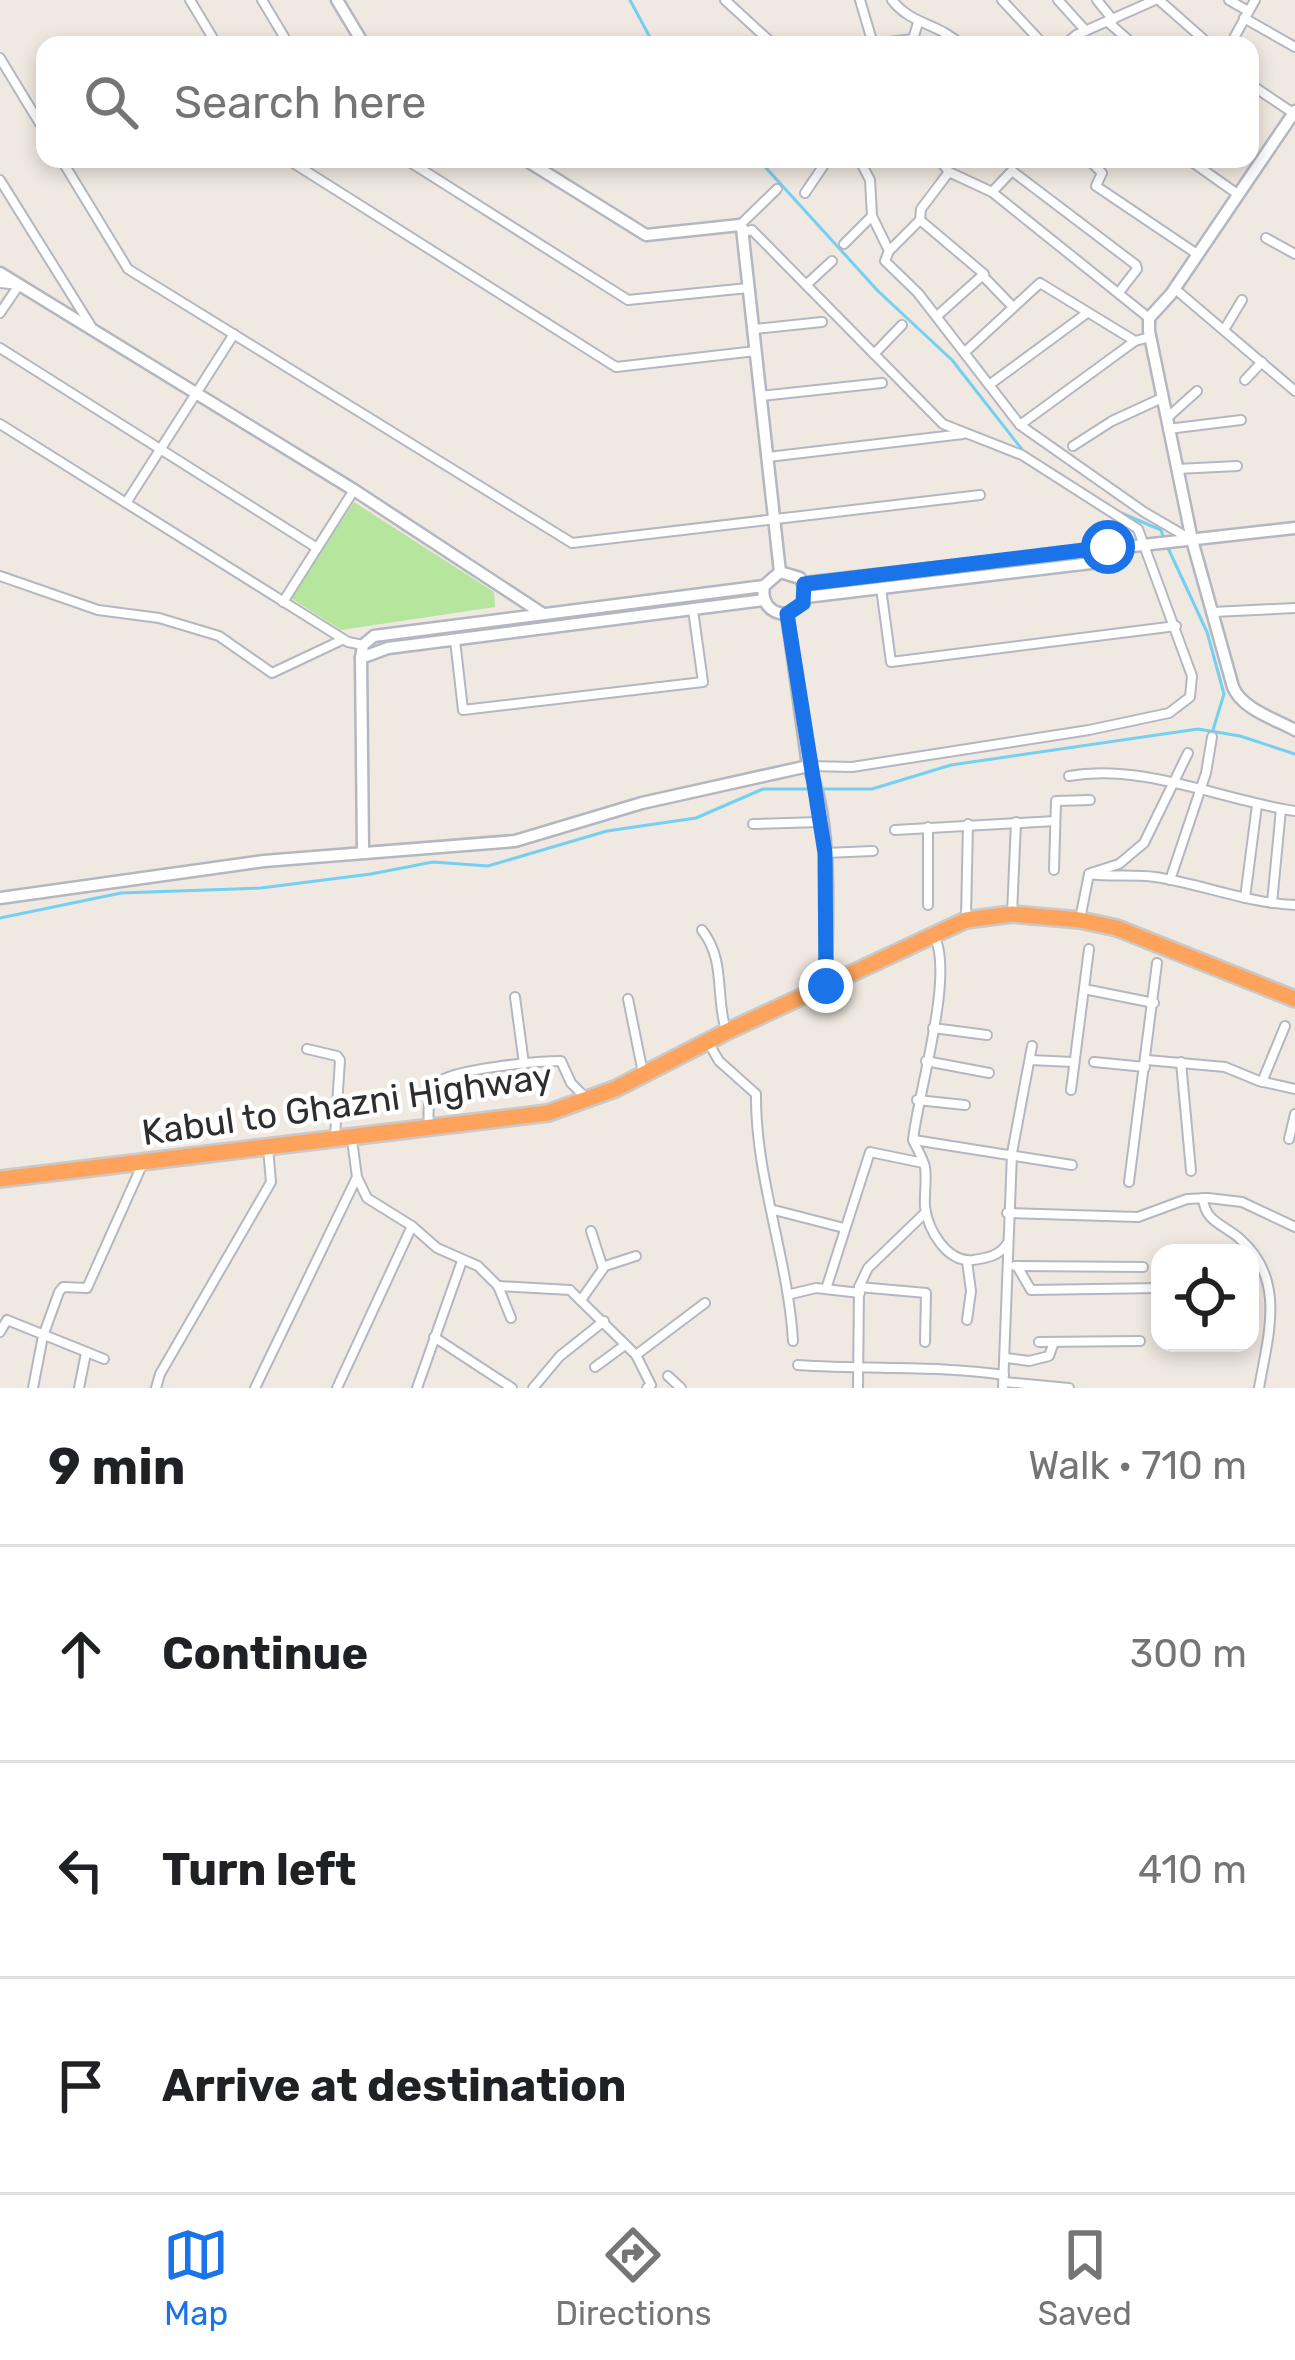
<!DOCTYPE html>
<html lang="en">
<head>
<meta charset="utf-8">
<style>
  :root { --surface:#fff; --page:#f2f2f2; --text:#202124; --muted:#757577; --line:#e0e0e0; --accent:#1a73e8 }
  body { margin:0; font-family:Rubik,sans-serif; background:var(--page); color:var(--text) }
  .controls { position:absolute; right:36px; bottom:36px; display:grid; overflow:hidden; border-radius:24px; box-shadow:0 6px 18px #0003 }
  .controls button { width:108px; height:108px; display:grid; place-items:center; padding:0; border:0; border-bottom:3px solid var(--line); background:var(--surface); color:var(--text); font:60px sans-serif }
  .stop { position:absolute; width:36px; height:36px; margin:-27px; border:9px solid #1a73e8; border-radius:50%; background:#fff }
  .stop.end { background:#1a73e8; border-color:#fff; box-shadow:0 3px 12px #0008 }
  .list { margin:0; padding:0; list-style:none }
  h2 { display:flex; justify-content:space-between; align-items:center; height:156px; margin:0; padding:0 48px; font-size:51px }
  h2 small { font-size:39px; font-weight:400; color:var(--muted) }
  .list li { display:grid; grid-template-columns:78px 1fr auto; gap:36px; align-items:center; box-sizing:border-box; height:216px; padding:0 48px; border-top:3px solid var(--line) }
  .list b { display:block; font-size:45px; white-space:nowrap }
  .list em { font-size:39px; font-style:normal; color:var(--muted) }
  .icon { flex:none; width:66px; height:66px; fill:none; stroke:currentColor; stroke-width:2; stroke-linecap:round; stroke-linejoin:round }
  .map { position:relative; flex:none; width:1295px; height:1388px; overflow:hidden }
  .search { position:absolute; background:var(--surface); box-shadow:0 6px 18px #0003; left:36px; right:36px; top:36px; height:132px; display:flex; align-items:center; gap:30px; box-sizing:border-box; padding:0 42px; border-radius:24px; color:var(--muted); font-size:45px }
  .sheet { height:804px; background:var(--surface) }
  nav { display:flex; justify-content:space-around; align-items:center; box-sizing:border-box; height:168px; border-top:3px solid var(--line); background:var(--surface); font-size:33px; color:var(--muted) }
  nav a { display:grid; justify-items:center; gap:6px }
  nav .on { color:var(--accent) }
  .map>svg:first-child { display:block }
  .park { fill:#b6e59e }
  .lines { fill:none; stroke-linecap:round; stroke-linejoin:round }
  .stream { stroke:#75cff0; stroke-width:3 }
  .street-casing { stroke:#b4b7c1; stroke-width:12 }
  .secondary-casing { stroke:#b4b7c1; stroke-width:15 }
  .highway-casing { stroke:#c9c9c9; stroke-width:20 }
  .street { stroke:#fff; stroke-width:8 }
  .secondary { stroke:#fff; stroke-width:10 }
  .highway { stroke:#ffa35c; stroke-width:15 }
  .route { stroke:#1a73e8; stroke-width:15 }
  .labels { text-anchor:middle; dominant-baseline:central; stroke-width:9; stroke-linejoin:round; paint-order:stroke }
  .street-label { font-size:36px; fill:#2e2e2e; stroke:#fff }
</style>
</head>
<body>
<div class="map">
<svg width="1295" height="1388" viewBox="0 0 1295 1388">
  <rect width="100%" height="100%" fill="#efe9e1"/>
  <!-- park -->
  <path class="park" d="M354,502l140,90 1,15 -154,23 -50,-32z"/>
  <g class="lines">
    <!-- stream -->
    <g class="stream">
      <path d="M630,0l24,45"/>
      <path d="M758,159l120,132 74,69 72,92"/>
      <path d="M1112,509l49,21 3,9"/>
      <path d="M1168,548l39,84 17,62 -11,36"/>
      <path d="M819,789h53l79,-24 247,-36 42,7 55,18"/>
      <path d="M0,918l121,-25 140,-5 110,-14 62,-12 55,4 119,-35 89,-13 67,-29h46"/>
    </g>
    <!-- street casing -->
    <g class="street-casing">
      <g id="street">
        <path d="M190,0l27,45"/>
        <path d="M262,0l27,45"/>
        <path d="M725,0l49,45"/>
        <path d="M860,0l13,44"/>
        <path d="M892,0c19,25 49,24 69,45"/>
        <path d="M1002,0l42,45"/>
        <path d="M1058,0l28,31"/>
        <path d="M1097,0l16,20"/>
        <path d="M1159,0l51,45"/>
        <path d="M1229,0l19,11"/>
        <path d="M1244,18l51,29"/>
        <path d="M1108,22l26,23"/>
        <path d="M873,44l40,-5 5,-16"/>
        <path d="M1064,45l12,-10 79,-35"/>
        <path d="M1230,45l25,-45"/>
        <path d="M0,58l45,74"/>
        <path d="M1250,84l43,29"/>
        <path d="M61,159l67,110 444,274 408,-48"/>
        <path d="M287,159l329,208 140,-16"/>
        <path d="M405,159l223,141 120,-12"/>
        <path d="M859,159l11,21 2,36 17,35 -4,10 33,32 102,132 124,87 48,28"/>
        <path d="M939,159l10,13 43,20 157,126"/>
        <path d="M1088,159l14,14 -6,13 101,68"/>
        <path d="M1188,159l48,34"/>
        <path d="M0,180l91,146"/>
        <path d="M992,192l20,-21 124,94 1,4 -17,22"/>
        <path d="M805,193l23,-34"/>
        <path d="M920,220l64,54 -47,42"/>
        <path d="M740,225l37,-36"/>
        <path d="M743,232l9,-2 191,194 79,31 116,74 54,147 -2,21 -21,16 -80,17 -237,37 -44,-1"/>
        <path d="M1266,238l29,16"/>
        <path d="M844,244l28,-28"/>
        <path d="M890,250l30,-30 1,-11 28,-37"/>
        <path d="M984,277l29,30"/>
        <path d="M0,283l19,2 -19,28"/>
        <path d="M806,285l26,-24"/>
        <path d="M1174,288l121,103"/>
        <path d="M754,329l68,-7"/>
        <path d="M1224,330l18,-30"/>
        <path d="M0,348l317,200"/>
        <path d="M965,352l75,-69 95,58"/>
        <path d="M874,354l28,-29"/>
        <path d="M1245,380l17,-18"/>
        <path d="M989,385l98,-72"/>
        <path d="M761,396l121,-13"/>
        <path d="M1167,418l30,-27"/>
        <path d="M0,424l348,218 15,3"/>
        <path d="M1020,425l115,-84 15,-4"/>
        <path d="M1168,429l73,-9"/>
        <path d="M1073,446l39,-25 50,-23"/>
        <path d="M768,457l195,-23"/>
        <path d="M1177,469l60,-3"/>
        <path d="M126,503l108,-169"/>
        <path d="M0,576l98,34 61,8 60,18 53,37 70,-33"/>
        <path d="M881,588l10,74 285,-36"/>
        <path d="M283,602l71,-112"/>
        <path d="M1213,612l82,-4"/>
        <path d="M455,640l8,70 240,-28 -10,-72"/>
        <path d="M1069,776c75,-13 152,24 226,35"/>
        <path d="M753,824l68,-2"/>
        <path d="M928,827v78"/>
        <path d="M895,830l160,-9"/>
        <path d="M825,853l48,-2"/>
        <path d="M1054,870l2,-69 34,-1"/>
        <path d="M1091,873l28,-9 25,-21 44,-90"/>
        <path d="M1089,874c23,3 45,0 66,3 47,7 92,26 140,28"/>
        <path d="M1170,880l36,-107 6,-36"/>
        <path d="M1245,898l12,-93"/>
        <path d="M1272,903l9,-94"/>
        <path d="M1012,914l4,-92"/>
        <path d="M966,918l2,-94"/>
        <path d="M1080,919l9,-45"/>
        <path d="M702,930c24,31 13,64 24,101"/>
        <path d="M934,936c21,37 -16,157 -21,204 4,9 10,18 12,27 2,13 -1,27 0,40 3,23 22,56 48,53 14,-2 26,-4 34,-16"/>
        <path d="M1084,989l70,14"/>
        <path d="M515,997l9,67"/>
        <path d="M628,999l15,74"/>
        <path d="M933,1028l54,7"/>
        <path d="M708,1042l11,19 37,33c-1,82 32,164 37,247"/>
        <path d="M307,1049l30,7 3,4 -5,77"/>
        <path d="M1030,1060l43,2"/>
        <path d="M1147,1060l78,7 34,14 36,8"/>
        <path d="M926,1061l63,12"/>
        <path d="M1094,1062l51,5"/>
        <path d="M1181,1062l10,109"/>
        <path d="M1262,1082l23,-56"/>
        <path d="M1071,1090l18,-141"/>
        <path d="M917,1100l48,5"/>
        <path d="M429,1127c-1,-16 -2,-32 10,-45 13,-13 101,-21 122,-21l10,22 15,15"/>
        <path d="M1289,1139l6,-25"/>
        <path d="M352,1140l5,37 10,21 45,28 25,22 41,18 20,20 13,32"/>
        <path d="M914,1140l158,25"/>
        <path d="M1129,1182l28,-219"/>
        <path d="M1203,1198c2,24 20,26 36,40 48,41 29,97 20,150"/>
        <path d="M774,1210l70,18"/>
        <path d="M1007,1213l131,4 49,-18 21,-1 34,4 53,25"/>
        <path d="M591,1231l12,37"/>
        <path d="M967,1261l4,30 -4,29"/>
        <path d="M1015,1266l128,1"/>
        <path d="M1017,1266l14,24 129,-2"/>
        <path d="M498,1286l72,4"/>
        <path d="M859,1287l67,6 -1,49"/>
        <path d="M826,1289l44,-137 53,11"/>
        <path d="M573,1293l63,62 15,30 -4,3"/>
        <path d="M791,1294l25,-6 44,5"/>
        <path d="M581,1300l24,-34 31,-10"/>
        <path d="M0,1332l7,-12 97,39"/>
        <path d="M434,1337l78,51"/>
        <path d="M1039,1342l101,-1"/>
        <path d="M636,1355l69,-52"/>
        <path d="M1006,1358l23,3 20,-5 5,-14"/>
        <path d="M798,1365c70,5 138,0 206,10"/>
        <path d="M595,1367l30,-22"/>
        <path d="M668,1376l13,12"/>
        <path d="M1004,1382l65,6"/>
        <path d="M33,1388l10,-52 16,-44 4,-5 24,1 56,-125"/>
        <path d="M79,1388l7,-35"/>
        <path d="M156,1388l4,-14 111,-192 -3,-34"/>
        <path d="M255,1388l101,-209"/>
        <path d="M337,1388l75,-162"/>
        <path d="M417,1388l45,-127"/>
        <path d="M533,1388l27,-32 44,-35"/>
        <path d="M858,1388l1,-101 9,-19 57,-55"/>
        <path d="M1003,1388l9,-235 20,-107"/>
      </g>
    </g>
    <!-- secondary casing -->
    <g class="secondary-casing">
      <g id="secondary">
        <path d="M337,0l27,45"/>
        <path d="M1295,111l-124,183 -22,24v13l43,209 41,147c9,22 42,32 62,43"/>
        <path d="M524,159l122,76 94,-10 2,3 38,344"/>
        <path d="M0,273l354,217 189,124"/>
        <path d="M804,583l491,-55"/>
        <path d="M806,597l302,-36 12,-10"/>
        <path d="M787,614l21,152c26,55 18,158 18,220"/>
        <path d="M361,658l27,-10 376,-48"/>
        <path d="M363,851l-2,-193 2,-13 11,-9 390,-50 16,-14 20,6 6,12 -2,13 -17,11c-17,0 -26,-12 -23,-28"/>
        <path d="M0,898l264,-37 251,-20 127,-38 166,-37"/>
      </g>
    </g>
    <!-- highway casing -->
    <g class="highway-casing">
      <path id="highway" d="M0,1179l548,-66 67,-24 111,-57 240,-112 46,-6 68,6 37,8 178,71"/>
    </g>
    <!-- street -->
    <use href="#street" class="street"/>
    <!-- secondary -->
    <use href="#secondary" class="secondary"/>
    <!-- highway -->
    <use href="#highway" class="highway"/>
  </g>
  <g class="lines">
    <!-- route -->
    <path class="route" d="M826,986l-1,-133 -38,-239 16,-11 1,-19 304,-37"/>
  </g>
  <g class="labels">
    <!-- street labels -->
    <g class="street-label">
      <text transform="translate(347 1104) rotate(-8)">Kabul to Ghazni Highway</text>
    </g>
  </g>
</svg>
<div class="controls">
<button><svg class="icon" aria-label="locate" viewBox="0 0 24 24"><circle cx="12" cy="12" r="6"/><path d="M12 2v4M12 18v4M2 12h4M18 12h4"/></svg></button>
</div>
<div class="stop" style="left:1108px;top:547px"></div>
<div class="stop end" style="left:826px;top:986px"></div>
<div class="search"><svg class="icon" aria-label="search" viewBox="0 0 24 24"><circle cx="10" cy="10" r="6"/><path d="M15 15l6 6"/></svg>Search here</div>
</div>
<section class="sheet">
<h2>9 min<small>Walk · 710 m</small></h2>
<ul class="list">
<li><svg class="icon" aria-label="ahead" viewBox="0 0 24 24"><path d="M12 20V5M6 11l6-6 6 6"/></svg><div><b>Continue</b></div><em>300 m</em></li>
<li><svg class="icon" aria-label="left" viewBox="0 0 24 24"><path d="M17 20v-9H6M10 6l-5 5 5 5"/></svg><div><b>Turn left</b></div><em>410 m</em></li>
<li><svg class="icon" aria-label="arrive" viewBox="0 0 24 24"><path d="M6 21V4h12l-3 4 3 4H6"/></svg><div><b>Arrive at destination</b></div></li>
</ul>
</section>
<nav>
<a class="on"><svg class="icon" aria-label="map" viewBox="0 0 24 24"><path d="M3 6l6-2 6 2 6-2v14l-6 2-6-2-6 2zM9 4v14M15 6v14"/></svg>Map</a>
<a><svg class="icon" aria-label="directions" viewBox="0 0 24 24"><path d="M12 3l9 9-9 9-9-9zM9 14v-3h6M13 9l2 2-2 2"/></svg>Directions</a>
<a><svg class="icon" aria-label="saved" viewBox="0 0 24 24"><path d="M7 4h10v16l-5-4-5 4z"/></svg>Saved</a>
</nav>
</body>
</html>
